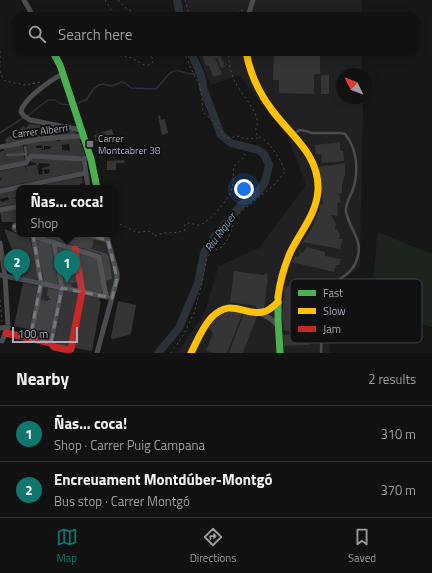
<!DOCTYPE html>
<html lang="en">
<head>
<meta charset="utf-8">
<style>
  :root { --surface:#111; --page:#1e1f1f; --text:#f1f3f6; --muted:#9c9d9f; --line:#303131; --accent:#0f766e }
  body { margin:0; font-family:"Titillium Web",sans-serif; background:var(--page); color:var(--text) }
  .compass { position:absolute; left:336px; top:68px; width:36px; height:36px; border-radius:50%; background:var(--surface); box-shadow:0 2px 10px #0003; rotate:313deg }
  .scale { position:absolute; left:12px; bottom:10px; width:66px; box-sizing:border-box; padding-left:4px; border:2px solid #a8acb7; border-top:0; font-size:11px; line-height:14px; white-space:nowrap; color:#a8acb7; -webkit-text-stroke:3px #111113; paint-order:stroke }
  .you { position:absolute; left:244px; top:189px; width:14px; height:14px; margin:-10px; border:3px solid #fff; border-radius:50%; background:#1a73e8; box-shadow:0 0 0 6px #1a73e833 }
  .badge { display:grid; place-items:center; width:26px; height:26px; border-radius:50%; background:var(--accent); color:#fff; font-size:13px; font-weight:700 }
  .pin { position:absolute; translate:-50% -33px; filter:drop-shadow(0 1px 2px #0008) }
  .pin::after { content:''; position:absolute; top:21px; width:14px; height:12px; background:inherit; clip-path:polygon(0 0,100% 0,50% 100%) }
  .popup { position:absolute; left:16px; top:185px; width:102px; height:52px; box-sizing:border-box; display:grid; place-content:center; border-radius:8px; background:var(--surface); filter:drop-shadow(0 1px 3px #0005); font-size:13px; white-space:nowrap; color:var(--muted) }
  .popup b { font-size:15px; color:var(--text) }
  .popup::after { content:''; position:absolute; left:50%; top:100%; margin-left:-8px; border:8px solid transparent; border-top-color:var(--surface) }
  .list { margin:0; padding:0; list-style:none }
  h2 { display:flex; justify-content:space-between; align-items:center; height:52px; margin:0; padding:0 16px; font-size:17px }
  h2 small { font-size:13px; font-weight:400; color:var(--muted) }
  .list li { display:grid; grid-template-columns:26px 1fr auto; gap:12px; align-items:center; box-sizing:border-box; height:56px; padding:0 16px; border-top:1px solid var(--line) }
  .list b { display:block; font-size:15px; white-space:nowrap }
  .list p { margin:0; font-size:13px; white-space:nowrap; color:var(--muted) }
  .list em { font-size:13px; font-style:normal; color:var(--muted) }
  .icon { flex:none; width:22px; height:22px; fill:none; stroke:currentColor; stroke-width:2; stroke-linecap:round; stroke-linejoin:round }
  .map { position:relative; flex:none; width:432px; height:353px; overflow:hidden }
  .search { position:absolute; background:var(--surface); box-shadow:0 2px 10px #0003; left:12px; right:12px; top:12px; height:44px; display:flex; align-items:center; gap:10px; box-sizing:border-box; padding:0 14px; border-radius:12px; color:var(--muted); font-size:15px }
  .sheet { height:164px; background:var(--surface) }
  nav { display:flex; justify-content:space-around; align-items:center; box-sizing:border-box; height:56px; border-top:1px solid var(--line); background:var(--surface); font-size:11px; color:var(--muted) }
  nav a { display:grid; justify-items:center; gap:2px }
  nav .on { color:var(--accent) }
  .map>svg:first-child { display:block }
  .built { fill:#212123 }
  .green { fill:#1d241e }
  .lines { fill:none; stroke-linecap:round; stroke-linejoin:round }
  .stream { stroke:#2a3138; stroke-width:1.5 }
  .river { stroke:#2a3138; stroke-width:8 }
  .building { fill:#353536; fill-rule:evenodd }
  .path { stroke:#4d4e51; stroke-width:1; stroke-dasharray:2 3; stroke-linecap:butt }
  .lane { stroke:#4b4c50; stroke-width:2.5 }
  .street { stroke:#4b4c50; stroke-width:5 }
  .fast { stroke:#4caf50; stroke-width:7 }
  .slow { stroke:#ffc107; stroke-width:7 }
  .jam { stroke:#c62828; stroke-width:7 }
  .marked { fill:#75787f; fill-opacity:0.2; stroke:#75787f; stroke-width:3; stroke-dasharray:8 5; stroke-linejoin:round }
  .poi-dot { fill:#75787f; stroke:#111113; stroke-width:1.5 }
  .labels { text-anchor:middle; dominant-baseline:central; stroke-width:4; stroke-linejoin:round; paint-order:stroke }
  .street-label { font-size:10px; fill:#a8acb7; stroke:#111113 }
  .poi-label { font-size:10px; fill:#a8acb7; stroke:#111113; text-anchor:start }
  .water-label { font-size:11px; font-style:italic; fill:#8099b1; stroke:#111113 }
  .key { fill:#111113; stroke:#3e4044; stroke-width:1 }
  .key-label { font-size:11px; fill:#a8acb7 }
</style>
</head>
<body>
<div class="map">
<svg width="432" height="353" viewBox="0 0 432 353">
  <rect width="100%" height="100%" fill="#171717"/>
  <!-- built -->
  <g class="built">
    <path d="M187,0h175v16h-180z"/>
    <path d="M197,52h165v22h-20v24h21l-3,168 -32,27 2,60h-153l27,-39 15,-48 40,-18 47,-63 -17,-46 -50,-64 -28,10z"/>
  </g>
  <!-- green -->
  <path class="green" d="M378,232l48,20 6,1v74l-20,-6 -31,1 -22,-9 -23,19 -7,-5 -1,-34 44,-4z"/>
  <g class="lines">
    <!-- stream -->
    <g class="stream">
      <path d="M76,104l11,-5 7,-11 5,-3 4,-1 9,2 9,-4 4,1 6,5 25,1c4,-4 7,-8 11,-13 8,-9 14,-4 24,-2 3,0 7,-1 10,-1"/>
      <path d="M27,116l21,-16h7l6,4 9,1"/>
      <path d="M0,133l23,-15"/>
    </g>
    <!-- river -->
    <g class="river">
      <path d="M177,0l3,16"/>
      <path d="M158,353l21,-25 19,-45 6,-30 12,-18 24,-29 19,-15 6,-9 4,-17 -5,-11 -6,-4 -27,-7 -10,-8 -18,-47c0,-13 -7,-24 -13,-36"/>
    </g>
  </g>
  <!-- building -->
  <g class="building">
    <path d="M201,52h18l6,15 -4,1 -4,-10h-2l7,16 -9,3 -4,-12 -3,1z"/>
    <path d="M274,54h46v20h-6v20l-35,-1v-13h-6z"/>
    <rect x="321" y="75" width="8" height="19"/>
    <path d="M160,115l1,5 4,-1 3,14 -6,2 -4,-19z"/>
    <path d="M29,124l33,4v3l8,-1 6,2v2l-25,2 -45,7 -1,-4 5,-3 4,-1v3l20,-5v-2l-7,-1v3l2,1 -4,1v-5l-2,1v3h-2l-1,-5 3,-3 3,2z"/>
    <path d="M112,129l2,7 -18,6 -2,-7z"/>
    <path d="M79,138l6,17 -1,2 -57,-3 -1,-11 30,-4 1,2h3v-2zM69,144l1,7 -8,-1v-5zM42,145l1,4h1v-3h8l-3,3h-4v1h-3v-2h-6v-2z"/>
    <path d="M340,142v9h3l1,10 -22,2 -1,-9h-5l-1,-9z"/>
    <path d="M23,144l1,9 -19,1 1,1h18l1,6 -25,5v-14l4,-2v-3l13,-2 2,1 -1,-1z"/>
    <path d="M31,157l50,3 2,11 -83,17v-8h2v-3l-2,1v-7l25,-5 2,6 -1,-6 10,-1v-2l-5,-1zM39,163l11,1v2l-8,2v2l7,-1 1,4 -5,1 -1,-3h-2l1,3 -4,1 -2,-10 2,1z"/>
    <path d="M124,160l1,3h-9v7h-9v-9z"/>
    <path d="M345,163v12l-3,9v9l-3,1 2,8 -4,1 1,13 -7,-1 5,9 -1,5h2l3,5 -1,5h4l-3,10 -37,-7 11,-18 4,-13 2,1 -1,-7 4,-1 -4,-37z"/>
    <path d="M82,177l1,6 -3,1v1l-4,1 -1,2h-12l-1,-1 -17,1 1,-4z"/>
    <path d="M19,190v6h-3v1l-2,1v1l5,-1v5l-19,4v-6l4,1v-1l5,-1 -1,-3 -8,2v-6z"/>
    <path d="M19,208v14h-17l-2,-10z"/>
    <path d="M4,229l26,9 8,40 -2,2 -13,-2z"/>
    <path d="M37,234h37l19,5 1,2 -3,8 17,5 4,23v2l-6,2 -5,-27z"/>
    <path d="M38,240l13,4 7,38 -1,2 -13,-2 -8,-40z"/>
    <path d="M59,247l14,4 5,31 -7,1 1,4 -8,-1 -6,-37z"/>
    <path d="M306,247l19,5v4l16,3 -2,6h-3l-2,7 -42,-10 3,-6 4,1 1,-5 3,1z"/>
    <path d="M81,254l16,5 6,32 -2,2 -16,-3 -6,-34z"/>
    <path d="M234,271l30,4 2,-2 2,1 -4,36 -8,-2v-2l-26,-4z"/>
    <path d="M23,283l15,3 -9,43 -15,-3z"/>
    <path d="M285,286l21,2 -2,24h3l1,17 -24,2 -2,-15z"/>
    <path d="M48,288l11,2 -9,44 -16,-3 6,-31 8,1v-1h3v-1l-2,-1v-2h-2z"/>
    <path d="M64,291l15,3 -10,51 -2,2 -12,-3 -1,-2z"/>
    <path d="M84,295l16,3 -1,3h2l-9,50 -18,-3z"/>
    <path d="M118,301l18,4 -5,28 -2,2 -17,4 -1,-2z"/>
    <path d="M233,311l10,1 -16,41h-12l-9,-2 7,-18 -4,-5 2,-4 11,-11z"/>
    <path d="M244,312l13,4 -14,37h-14z"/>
    <path d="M308,334l1,11 -25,1 -1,-11z"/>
  </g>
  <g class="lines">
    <!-- path -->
    <g class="path">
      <path d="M105,0l10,16"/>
      <path d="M118,0c7,8 14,13 24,16"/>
      <path d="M185,0l5,16"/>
      <path d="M233,16l2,-3 10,-4"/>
      <path d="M0,51v16"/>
      <path d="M100,52l32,6 12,7h5l4,-3 -1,-5 -6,-5"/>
      <path d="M184,52l9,21 6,11 3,14 1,14 10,9 6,7 3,6 5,4 13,-2 4,3 17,-1"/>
      <path d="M0,71l3,8 2,2 20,4 16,-3"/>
      <path d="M115,223c10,2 14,7 22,9 6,1 11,-3 16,1v3c4,0 8,-3 12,-3 9,-1 10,1 20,-3l-1,-3 2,-4c5,0 9,2 13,2 9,-1 29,-25 32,-34 3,-7 2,-17 3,-25l10,-9 1,-3"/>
      <path d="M0,300l2,23"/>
      <path d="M171,353l13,-19 10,-21 8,-30 5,-25 4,-6 11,-5 6,-8 9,-24 36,-29 12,-14c-3,-11 -11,-22 -19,-31 -3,-2 -8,-4 -10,-8 -2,-3 3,-9 1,-14 -3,-12 -13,-22 -19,-32 -7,-11 -9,-23 -10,-35"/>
    </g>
    <!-- lane -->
    <g class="lane">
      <path d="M294,134l5,-4 7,1 6,2h29l4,1c13,16 14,39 7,58 -3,6 -7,13 -6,20 4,20 20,29 9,52 -8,17 -36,21 -41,39 -3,11 5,18 7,29 1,7 0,14 0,21"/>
      <path d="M25,147l2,14"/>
      <path d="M7,155l19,-1"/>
    </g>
    <!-- street -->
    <g class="street">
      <path d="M24,0l9,16"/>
      <path d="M248,16l5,-16"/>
      <path d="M63,74c-11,5 -41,26 -42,38l3,4 6,4 51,10"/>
      <path d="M0,147l40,-8 39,-3 4,1"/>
      <path d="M84,159l4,29"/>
      <path d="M0,168l26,-5 5,-7 53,3 7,-2"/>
      <path d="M0,191l86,-18"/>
      <path d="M0,210l19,-4"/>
      <path d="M19,224l-4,1 -1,3 2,2 3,1"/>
      <path d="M27,234l72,23 7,39"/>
      <path d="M84,234l24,6"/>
      <path d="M0,243l5,32 3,52 -6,14"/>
      <path d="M0,275l107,22"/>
      <path d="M260,313l11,6 7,7"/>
      <path d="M0,328l8,-1"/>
      <path d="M30,339l11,-55 -8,-48"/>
      <path d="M51,343l11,-55 -8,-45"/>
      <path d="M97,353l20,-74v-6l-11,-39"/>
    </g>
    <!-- fast -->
    <g class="fast">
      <path d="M53,52l7,13 31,94 6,29"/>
      <path d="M278,297v22l2,34"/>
    </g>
    <!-- slow -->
    <g class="slow">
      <path d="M246,52c4,21 13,41 26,58 19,26 47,44 46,79 -1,25 -18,43 -28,64 -6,14 -10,28 -12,44"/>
      <path d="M191,353c6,-12 11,-25 20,-35 20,-21 32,-2 52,-6 6,-1 11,-6 15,-10"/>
    </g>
    <!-- jam -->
    <path class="jam" d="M6,333l45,10 3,4 15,3 2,-1 11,-57 -7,-43"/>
  </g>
  <!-- marked area -->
  <path class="marked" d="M46,224l62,16 9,39 -5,19 -50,-10 -11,55 -21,-4 11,-58 -8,-45 -17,-6 -2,-4z"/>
  <!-- markers -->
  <rect class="poi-dot" x="86" y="140" width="8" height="8" rx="2"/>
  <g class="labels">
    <!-- street labels -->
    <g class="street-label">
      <text transform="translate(40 131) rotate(-7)">Carrer Alberri</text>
    </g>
    <!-- poi labels -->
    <g class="poi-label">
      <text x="98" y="138">Carrer<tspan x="98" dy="12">Montcabrer 38</tspan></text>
    </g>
    <!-- water labels -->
    <g class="water-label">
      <text transform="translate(220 232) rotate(-54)">Riu Riquer</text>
    </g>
  </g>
  <!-- legend -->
  <rect x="290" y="279" width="132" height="64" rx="6" class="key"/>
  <rect x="298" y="290" width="18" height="6" fill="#4caf50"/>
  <rect x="298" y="308" width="18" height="6" fill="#ffc107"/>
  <rect x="298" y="326" width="18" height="6" fill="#c62828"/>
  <g class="key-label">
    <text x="323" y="297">Fast</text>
    <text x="323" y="315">Slow</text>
    <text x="323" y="333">Jam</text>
  </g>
</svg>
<svg class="compass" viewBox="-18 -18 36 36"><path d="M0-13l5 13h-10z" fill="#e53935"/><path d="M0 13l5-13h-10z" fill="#9c9d9f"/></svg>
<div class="scale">100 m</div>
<div class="you"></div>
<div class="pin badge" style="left:67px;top:283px">1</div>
<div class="popup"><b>Ñas... coca!</b>Shop</div>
<div class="pin badge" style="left:17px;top:282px">2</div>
<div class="search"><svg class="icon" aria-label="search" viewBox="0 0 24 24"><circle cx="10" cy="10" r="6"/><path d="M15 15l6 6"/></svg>Search here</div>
</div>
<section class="sheet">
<h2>Nearby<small>2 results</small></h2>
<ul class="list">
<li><span class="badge">1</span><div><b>Ñas... coca!</b><p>Shop · Carrer Puig Campana</p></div><em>310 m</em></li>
<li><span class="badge">2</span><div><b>Encreuament Montdúber-Montgó</b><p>Bus stop · Carrer Montgó</p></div><em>370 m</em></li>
</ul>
</section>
<nav>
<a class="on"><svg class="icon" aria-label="map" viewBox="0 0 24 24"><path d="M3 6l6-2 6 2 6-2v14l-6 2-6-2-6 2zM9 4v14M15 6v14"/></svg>Map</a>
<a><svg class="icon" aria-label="directions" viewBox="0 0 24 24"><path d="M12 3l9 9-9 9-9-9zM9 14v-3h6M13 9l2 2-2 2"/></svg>Directions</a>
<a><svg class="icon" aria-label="saved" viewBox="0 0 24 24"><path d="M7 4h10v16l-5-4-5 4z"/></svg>Saved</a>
</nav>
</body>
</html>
